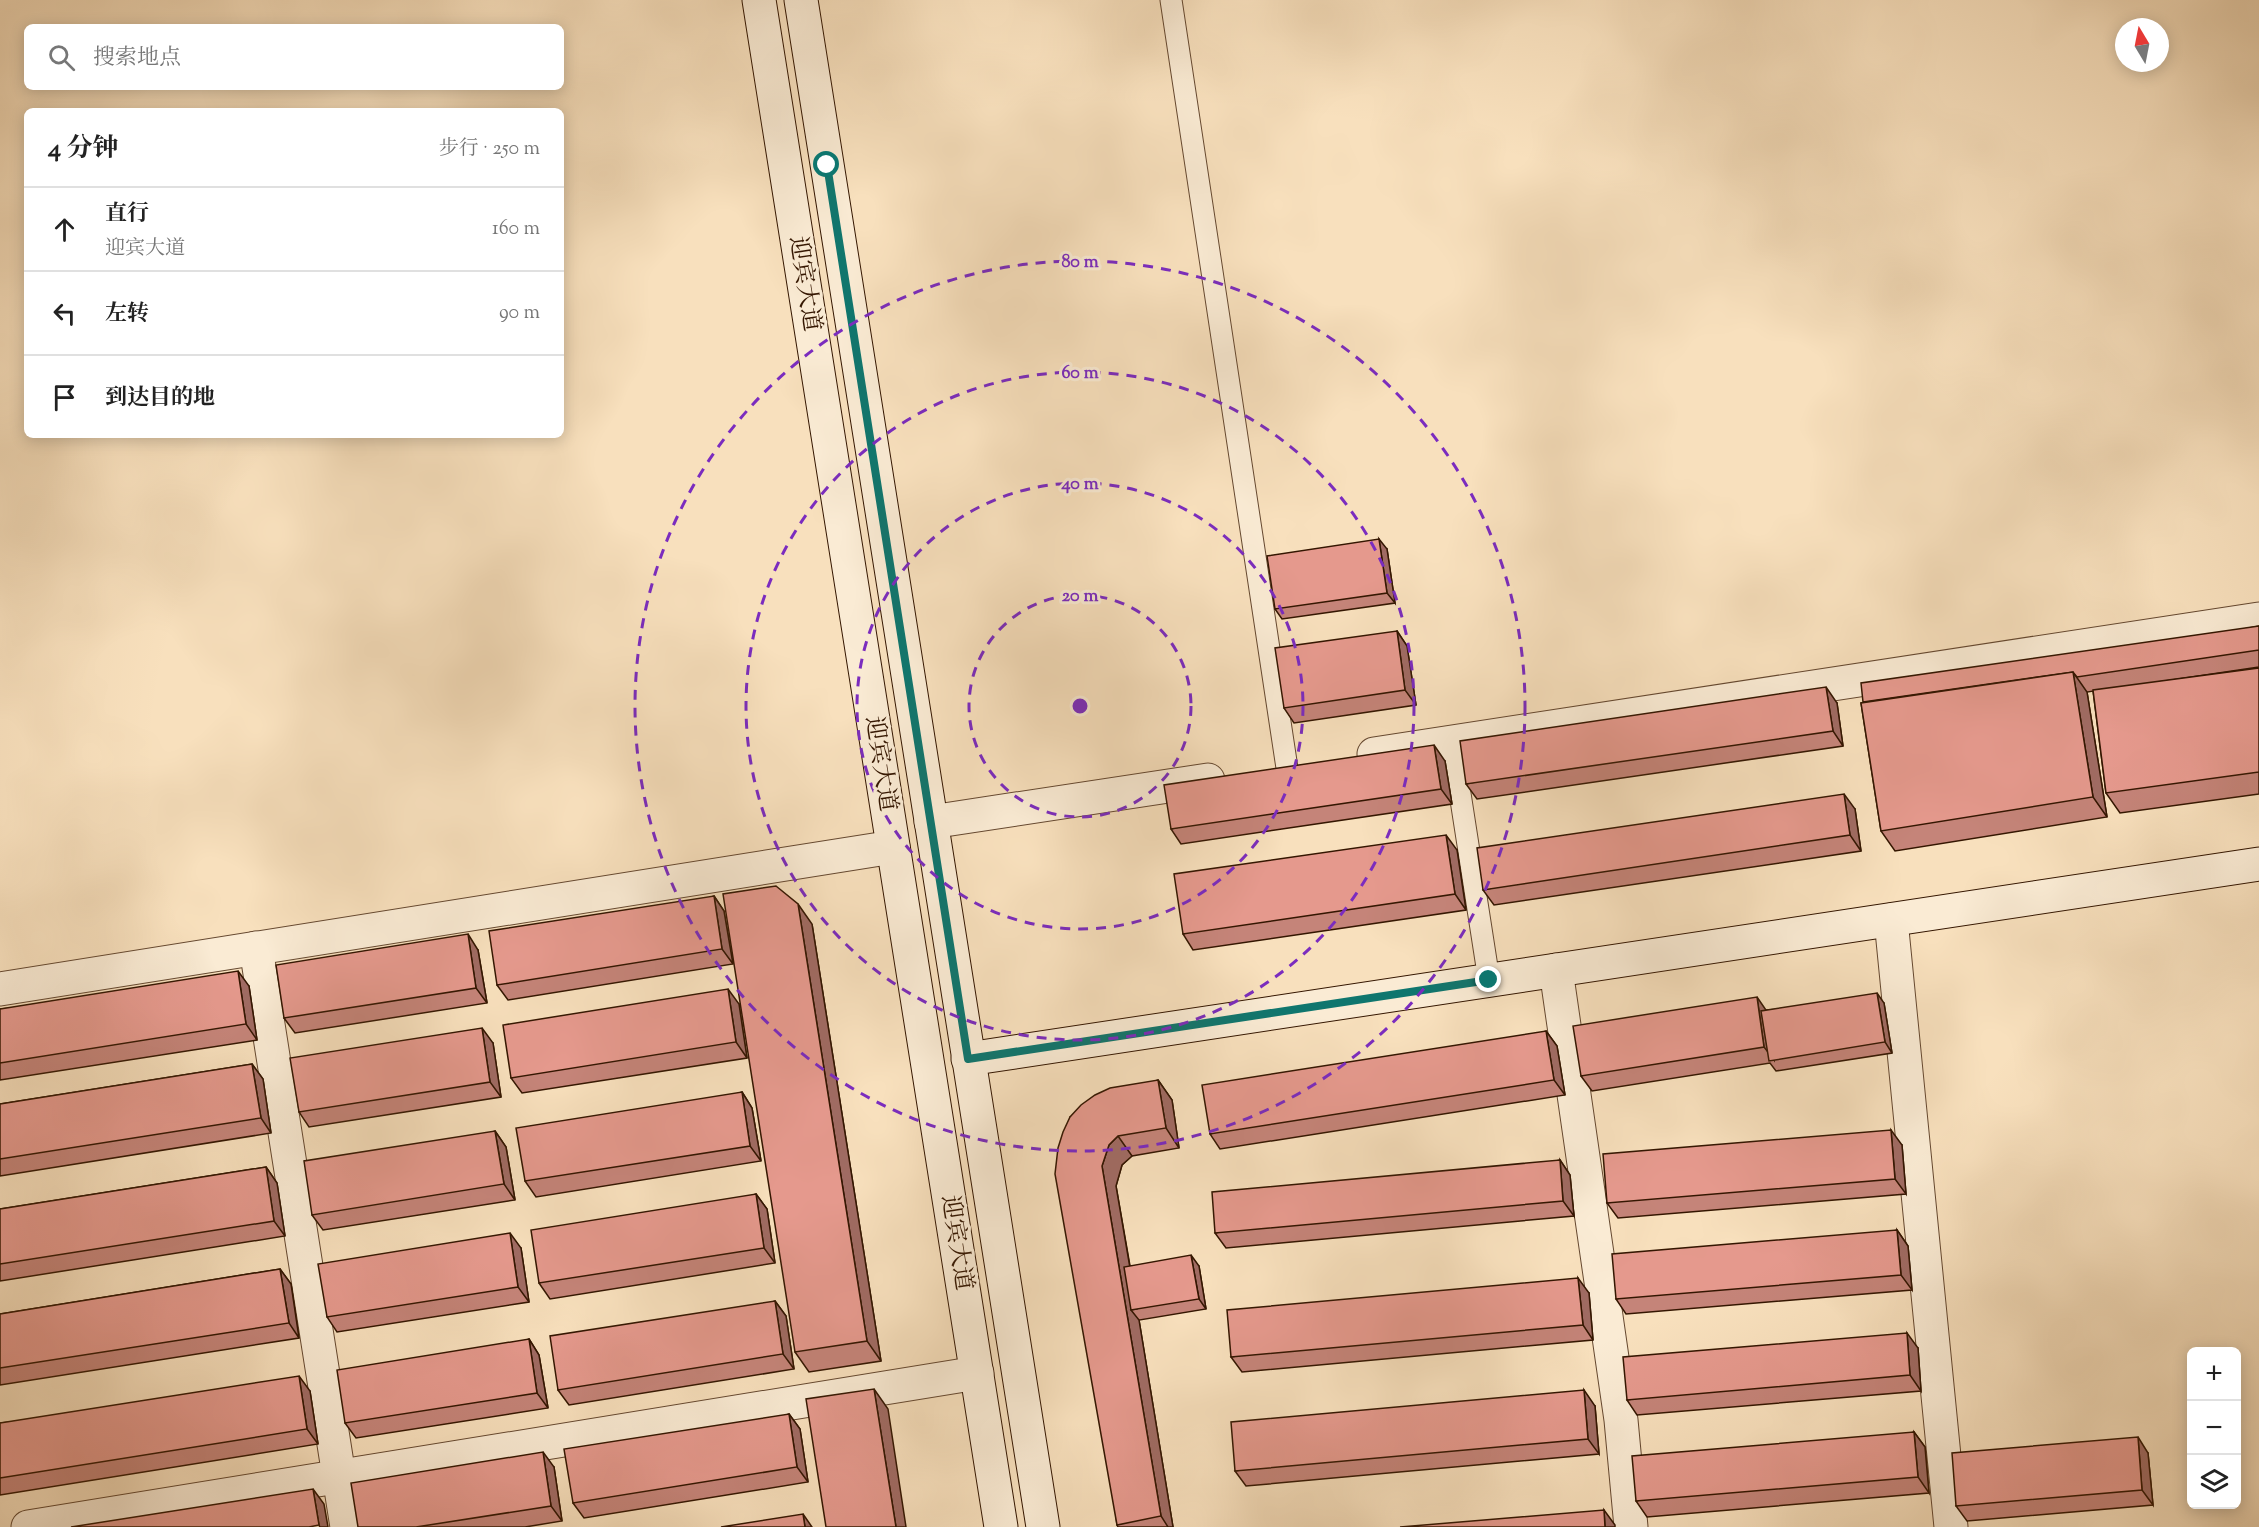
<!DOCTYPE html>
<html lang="zh">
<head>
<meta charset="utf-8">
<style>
  :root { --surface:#fff; --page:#f2f2f2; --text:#222; --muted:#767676; --line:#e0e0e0 }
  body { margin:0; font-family:"Sorts Mill Goudy","Noto Serif SC",serif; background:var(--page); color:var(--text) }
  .controls { position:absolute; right:18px; bottom:18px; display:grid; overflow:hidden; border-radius:9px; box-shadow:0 3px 15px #0003 }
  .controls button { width:54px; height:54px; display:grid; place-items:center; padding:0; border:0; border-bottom:2px solid var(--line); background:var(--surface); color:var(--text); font:30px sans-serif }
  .compass { position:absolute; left:2115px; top:18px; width:54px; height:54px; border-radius:50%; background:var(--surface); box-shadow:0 3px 15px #0003; rotate:350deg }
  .stop { position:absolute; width:18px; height:18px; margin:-14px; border:4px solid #0f766e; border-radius:50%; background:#fff }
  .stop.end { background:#0f766e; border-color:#fff; box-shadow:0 2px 6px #0008 }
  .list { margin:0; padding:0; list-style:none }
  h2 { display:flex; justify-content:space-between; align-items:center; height:78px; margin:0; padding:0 24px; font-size:26px }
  h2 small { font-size:20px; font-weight:400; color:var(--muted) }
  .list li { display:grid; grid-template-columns:39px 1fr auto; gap:18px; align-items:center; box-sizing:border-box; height:84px; padding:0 24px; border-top:2px solid var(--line) }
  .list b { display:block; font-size:22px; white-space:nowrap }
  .list p { margin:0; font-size:20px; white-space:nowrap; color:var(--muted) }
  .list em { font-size:20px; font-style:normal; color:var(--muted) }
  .icon { flex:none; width:33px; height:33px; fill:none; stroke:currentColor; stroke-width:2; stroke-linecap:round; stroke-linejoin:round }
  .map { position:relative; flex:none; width:2259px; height:1527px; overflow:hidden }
  .search { position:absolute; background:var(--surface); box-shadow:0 3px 15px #0003; left:24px; top:24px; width:540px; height:66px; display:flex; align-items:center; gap:15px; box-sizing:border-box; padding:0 21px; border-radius:9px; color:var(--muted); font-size:22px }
  .panel { position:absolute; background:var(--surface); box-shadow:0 3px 15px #0003; left:24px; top:108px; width:540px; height:330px; border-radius:9px }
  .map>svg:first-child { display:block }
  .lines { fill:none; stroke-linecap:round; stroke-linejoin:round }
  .lane-casing { stroke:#654830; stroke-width:23 }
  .street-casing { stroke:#654830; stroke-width:35 }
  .secondary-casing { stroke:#341601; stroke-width:35 }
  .lane { stroke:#faebd4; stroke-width:21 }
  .street { stroke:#faebd4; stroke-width:33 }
  .secondary { stroke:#faebd4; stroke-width:33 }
  .wall { fill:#c58479; stroke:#341601; stroke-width:1.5 }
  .shaded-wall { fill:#a06b63; stroke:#341601; stroke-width:1.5 }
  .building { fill:#e5998d; stroke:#341601; stroke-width:1.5 }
  .route { stroke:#0f766e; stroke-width:8 }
  .ring { fill:none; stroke:#7b2cbf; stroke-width:3; stroke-dasharray:10 8 }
  .labels { text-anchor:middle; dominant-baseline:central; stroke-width:6; stroke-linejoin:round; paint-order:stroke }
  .street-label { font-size:24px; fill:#341601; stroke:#faebd4 }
  .centre { fill:#7b2cbf; stroke:#faebd4; stroke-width:3 }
  .ring-label { font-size:18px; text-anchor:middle; font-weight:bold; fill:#7b2cbf; stroke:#faebd4; stroke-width:6; stroke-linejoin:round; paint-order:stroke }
</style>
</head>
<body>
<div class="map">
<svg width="2259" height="1527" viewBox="0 0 2259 1527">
  <rect width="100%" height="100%" fill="#f8e0bd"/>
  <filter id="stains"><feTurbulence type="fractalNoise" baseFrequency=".00333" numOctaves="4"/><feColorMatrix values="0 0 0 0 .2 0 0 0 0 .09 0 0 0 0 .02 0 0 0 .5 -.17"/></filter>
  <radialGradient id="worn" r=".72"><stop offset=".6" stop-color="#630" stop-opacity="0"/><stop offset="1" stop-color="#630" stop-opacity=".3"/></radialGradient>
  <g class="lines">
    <!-- lane casing -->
    <g class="lane-casing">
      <g id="lane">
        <path d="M1171,0l116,768"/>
        <path d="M1452,742l37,238"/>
      </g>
    </g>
    <!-- street casing -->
    <g class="street-casing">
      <g id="street">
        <path d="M1374,754l885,-135"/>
        <path d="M931,822l277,-42"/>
        <path d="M1891,920l60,607"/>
        <path d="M256,948l91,579"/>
        <path d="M1556,970l65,450 10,107"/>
        <path d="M0,989l893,-142"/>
        <path d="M28,1527l949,-154"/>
      </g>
    </g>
    <!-- secondary casing -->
    <g class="secondary-casing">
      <g id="secondary">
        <path d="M759,0l242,1527"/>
        <path d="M801,0l242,1527"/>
        <path d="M968,1059l1291,-195"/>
      </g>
    </g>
    <!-- lane -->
    <use href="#lane" class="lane"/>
    <!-- street -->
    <use href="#street" class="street"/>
    <!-- secondary -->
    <use href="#secondary" class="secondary"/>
  </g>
  <!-- wall -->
  <g class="wall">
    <path d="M1387,549l8,54 -113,16 -7,-10z"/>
    <path d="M2259,626v41l-101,15 101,-14v126l-139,19 -14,-20 -13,-102 -6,1 20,125 -212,34 -14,-20 -20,-128z"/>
    <path d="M1397,631l10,15 9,59 -122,18 -10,-15z"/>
    <path d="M1837,703l6,43 -366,53 -11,-15z"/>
    <path d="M1445,761l7,43 -271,40 -10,-15z"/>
    <path d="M1855,809l6,42 -367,54 -11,-15z"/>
    <path d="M1457,850l9,60 -273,40 -10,-16z"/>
    <path d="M714,896l10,15 9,53 -225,36 -11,-15z"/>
    <path d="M812,924l69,437 -72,11 -14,-20z"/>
    <path d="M478,950l9,53 -192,30 -11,-15z"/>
    <path d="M249,986l8,54 -257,40v-71z"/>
    <path d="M1884,1003l8,50 -116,18 -6,-8 -178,28 -11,-15 185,-66z"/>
    <path d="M739,1004l8,54 -225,35 -11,-15z"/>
    <path d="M1546,1031l11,15 8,49 -345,54 -10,-15z"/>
    <path d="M493,1043l8,54 -192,30 -10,-15z"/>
    <path d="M252,1064l11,15 8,54 -271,43v-72z"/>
    <path d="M1158,1080l14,20 7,48 -47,8 -10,9 -6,21 14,80h69l7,43 -67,11 34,207h-55l-1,-2 -47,-408z"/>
    <path d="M742,1092l10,16 9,53 -225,36 -11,-16z"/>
    <path d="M495,1131l11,16 9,53 -192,30 -11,-15z"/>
    <path d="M1902,1145l4,49 -288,24 -11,-15z"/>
    <path d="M1560,1160l10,15 4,41 -348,32 -11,-15z"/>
    <path d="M266,1167l11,16 8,53 -285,45v-72z"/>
    <path d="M756,1194l11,15 8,54 -225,36 -11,-16z"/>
    <path d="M1897,1230l11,16 4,44 -286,24 -10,-15z"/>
    <path d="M521,1248l8,54 -192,30 -10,-15z"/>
    <path d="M280,1269l11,15 8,54 -299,47v-71z"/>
    <path d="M1589,1293l4,47 -351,32 -11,-15z"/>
    <path d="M775,1301l11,15 8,53 -225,36 -11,-15z"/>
    <path d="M529,1339l10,16 9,53 -192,30 -11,-15z"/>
    <path d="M1918,1348l3,43 -284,24 -10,-15z"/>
    <path d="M310,1391l8,53 -318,51v-72z"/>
    <path d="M1595,1406l4,48 -353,32 -11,-15z"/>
    <path d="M789,1414l11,15 8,53 -224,36 -11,-15z"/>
    <path d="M1914,1432l11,15 4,46 -282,24 -11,-16z"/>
    <path d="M2148,1453l5,52 -186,16 -11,-15z"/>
    <path d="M554,1467l8,54 -37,6h-167z"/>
  </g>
  <!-- shaded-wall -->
  <g class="shaded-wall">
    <path d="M1379,539l8,10 8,54 -8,-10z"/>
    <path d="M1397,631l10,15 9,59 -11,-15z"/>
    <path d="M2073,672l14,20 20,125 -14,-20z"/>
    <path d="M1826,687l11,16 6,43 -10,-15z"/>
    <path d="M1434,745l11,16 7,43 -11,-15z"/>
    <path d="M1844,794l11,15 6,42 -11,-16z"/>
    <path d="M1446,835l11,15 9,60 -11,-16z"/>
    <path d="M714,896l10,15 9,53 -11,-15z"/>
    <path d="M798,904l14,20 69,437 -14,-20z"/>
    <path d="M468,934l10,16 9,53 -11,-15z"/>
    <path d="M238,971l11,15 8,54 -11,-16z"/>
    <path d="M728,989l11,15 8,54 -11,-16z"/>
    <path d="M1877,993l7,10 8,50 -7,-11z"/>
    <path d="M1757,997l11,16 6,47 -10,-13z"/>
    <path d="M482,1028l11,15 8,54 -11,-15z"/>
    <path d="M1546,1031l11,15 8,49 -11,-15z"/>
    <path d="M252,1064l11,15 8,54 -10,-15z"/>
    <path d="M1158,1080l14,20 7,48 -13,-20z"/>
    <path d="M742,1092l10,16 9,53 -11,-15z"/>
    <path d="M1891,1130l11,15 4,49 -11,-15z"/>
    <path d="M495,1131l11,16 9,53 -11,-16z"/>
    <path d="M1118,1136l14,20 -10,9 -6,21 21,123 -6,1 8,10 34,207h-5l-7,-11 -59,-350 7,-21z"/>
    <path d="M1560,1160l10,15 4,41 -11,-15z"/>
    <path d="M266,1167l11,16 8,53 -11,-15z"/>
    <path d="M756,1194l11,15 8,54 -11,-15z"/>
    <path d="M1897,1230l11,16 4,44 -11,-15z"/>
    <path d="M510,1233l11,15 8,54 -11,-15z"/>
    <path d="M1191,1255l8,11 7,43 -7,-10z"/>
    <path d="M280,1269l11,15 8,54 -10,-15z"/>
    <path d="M1578,1278l11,15 4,47 -10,-15z"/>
    <path d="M775,1301l11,15 8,53 -11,-15z"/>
    <path d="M1907,1333l11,15 3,43 -11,-16z"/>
    <path d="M529,1339l10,16 9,53 -11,-15z"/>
    <path d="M299,1376l11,15 8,53 -11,-15z"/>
    <path d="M874,1389l14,20 18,118h-10z"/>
    <path d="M1584,1390l11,16 4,48 -11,-15z"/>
    <path d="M789,1414l11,15 8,53 -11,-15z"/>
    <path d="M1914,1432l11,15 4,46 -11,-16z"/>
    <path d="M2138,1437l10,16 5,52 -11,-15z"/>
    <path d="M543,1452l11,15 8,54 -11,-15z"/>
    <path d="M313,1489l11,15 4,23h-8l-1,-2z"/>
    <path d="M1604,1510l11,15v2h-10z"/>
    <path d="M803,1514l9,13h-7z"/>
  </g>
  <!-- building -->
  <g class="building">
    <path d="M1379,539l8,54 -112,16 -8,-53z"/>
    <path d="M2259,626v24l-182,27 -4,-5 -210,30 -2,-19z"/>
    <path d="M1397,631l8,59 -121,18 -9,-60z"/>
    <path d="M2259,668v104l-153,21 -13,-103z"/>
    <path d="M2073,672l20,125 -212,34 -20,-128z"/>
    <path d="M1826,687l7,44 -367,53 -6,-43z"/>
    <path d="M1434,745l7,44 -270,40 -7,-44z"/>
    <path d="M1844,794l6,41 -367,55 -6,-42z"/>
    <path d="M1446,835l9,59 -272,40 -9,-60z"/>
    <path d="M776,886l22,18 69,437 -72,11 -72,-458z"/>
    <path d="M714,896l8,53 -225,36 -8,-54z"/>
    <path d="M468,934l8,54 -192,30 -8,-53z"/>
    <path d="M238,971l8,53 -246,39v-54z"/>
    <path d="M728,989l8,53 -225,36 -8,-53z"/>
    <path d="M1877,993l8,49 -116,19 -8,-50z"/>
    <path d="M1757,997l7,50 -183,29 -8,-50z"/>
    <path d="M482,1028l8,54 -191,30 -9,-54z"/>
    <path d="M1546,1031l8,49 -344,54 -8,-49z"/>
    <path d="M252,1064l9,54 -261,41v-55z"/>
    <path d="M1158,1080l8,48 -48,8 -9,9 -7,21 59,350 -44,9 -62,-351 3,-26 5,-16 7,-15 11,-12 14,-10 15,-7z"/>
    <path d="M742,1092l8,54 -225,35 -9,-53z"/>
    <path d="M1891,1130l4,49 -288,24 -4,-49z"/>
    <path d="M495,1131l9,53 -192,31 -8,-54z"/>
    <path d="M1560,1160l3,41 -348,32 -3,-41z"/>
    <path d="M266,1167l8,54 -274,43v-55z"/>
    <path d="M756,1194l8,54 -225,35 -8,-53z"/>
    <path d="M1897,1230l4,45 -285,24 -4,-45z"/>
    <path d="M510,1233l8,54 -191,30 -9,-53z"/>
    <path d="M1191,1255l8,44 -68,11 -7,-43z"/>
    <path d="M280,1269l9,54 -289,45v-54z"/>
    <path d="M1578,1278l5,47 -352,32 -4,-47z"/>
    <path d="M775,1301l8,53 -225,36 -8,-54z"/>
    <path d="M1907,1333l3,42 -283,25 -4,-43z"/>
    <path d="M529,1339l8,54 -192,30 -8,-53z"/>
    <path d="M299,1376l8,53 -307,49v-55z"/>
    <path d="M874,1389l22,138h-70l-20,-128z"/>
    <path d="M1584,1390l4,49 -353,32 -4,-49z"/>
    <path d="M789,1414l8,53 -224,36 -9,-54z"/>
    <path d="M1914,1432l4,45 -282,24 -4,-45z"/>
    <path d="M2138,1437l4,53 -186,16 -4,-53z"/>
    <path d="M543,1452l8,54 -135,21h-58l-7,-44z"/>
    <path d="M313,1489l6,36 -10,2h-238z"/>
    <path d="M1604,1510l1,17h-205z"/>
    <path d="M803,1514l2,13h-84z"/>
  </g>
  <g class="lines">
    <!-- route -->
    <path class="route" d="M827,165l141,894 521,-79"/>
  </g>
  <!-- distance rings -->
  <g class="ring">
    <circle cx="1080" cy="706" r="111"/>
    <circle cx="1080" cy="706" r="223"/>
    <circle cx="1080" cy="706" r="334"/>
    <circle cx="1080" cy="706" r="445"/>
  </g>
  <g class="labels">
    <!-- street labels -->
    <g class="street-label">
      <text transform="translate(804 284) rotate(81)">迎宾大道</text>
      <text transform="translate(880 764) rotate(81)">迎宾大道</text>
      <text transform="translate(956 1243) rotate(81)">迎宾大道</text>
    </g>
  </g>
  <circle cx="1080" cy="706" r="9" class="centre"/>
  <g class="ring-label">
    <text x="1080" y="267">80 m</text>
    <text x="1080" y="378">60 m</text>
    <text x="1080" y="489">40 m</text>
    <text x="1080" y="601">20 m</text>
  </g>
  <rect width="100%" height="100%" filter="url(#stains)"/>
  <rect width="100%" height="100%" fill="url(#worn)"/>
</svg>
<div class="controls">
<button>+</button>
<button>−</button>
<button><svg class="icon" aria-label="layers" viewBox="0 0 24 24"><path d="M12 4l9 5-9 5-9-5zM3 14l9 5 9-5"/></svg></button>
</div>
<svg class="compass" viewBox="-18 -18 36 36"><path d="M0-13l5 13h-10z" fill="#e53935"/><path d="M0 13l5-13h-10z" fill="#767676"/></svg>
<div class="stop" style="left:827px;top:165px"></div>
<div class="stop end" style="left:1489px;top:980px"></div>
<div class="search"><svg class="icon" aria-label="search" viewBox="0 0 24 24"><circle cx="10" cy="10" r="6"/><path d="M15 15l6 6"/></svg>搜索地点</div>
<section class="panel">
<h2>4 分钟<small>步行 · 250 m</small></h2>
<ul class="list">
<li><svg class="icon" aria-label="ahead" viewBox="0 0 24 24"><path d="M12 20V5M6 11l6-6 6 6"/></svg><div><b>直行</b><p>迎宾大道</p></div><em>160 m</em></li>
<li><svg class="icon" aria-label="left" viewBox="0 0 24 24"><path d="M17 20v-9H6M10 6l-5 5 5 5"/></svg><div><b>左转</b></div><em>90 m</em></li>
<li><svg class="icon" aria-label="arrive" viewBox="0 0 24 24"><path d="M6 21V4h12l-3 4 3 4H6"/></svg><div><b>到达目的地</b></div></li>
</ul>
</section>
</div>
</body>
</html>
